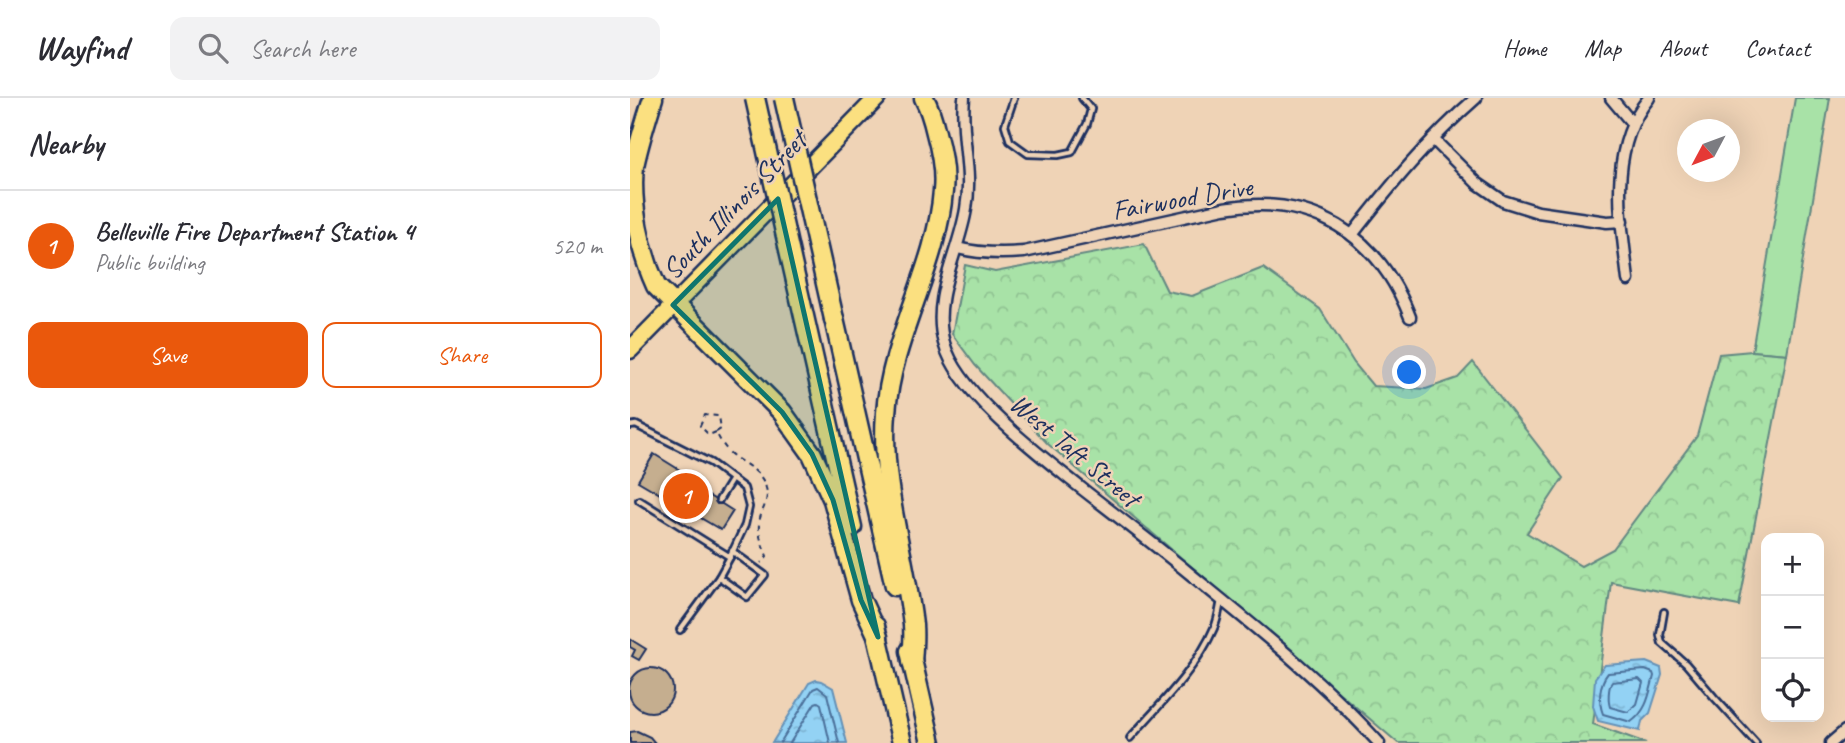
<!DOCTYPE html>
<html lang="en">
<head>
<meta charset="utf-8">
<style>
  :root { --surface:#fff; --page:#f2f2f3; --text:#2b2b33; --muted:#7c7c81; --line:#e1e1e2; --accent:#ea580c }
  body { margin:0; font-family:Caveat,sans-serif; background:var(--page); color:var(--text) }
  .controls { position:absolute; right:21px; bottom:21px; display:grid; overflow:hidden; border-radius:14px; box-shadow:0 7px 28px #0002 }
  .controls button { width:63px; height:63px; display:grid; place-items:center; padding:0; border:0; border-bottom:2px solid var(--line); background:var(--surface); color:var(--text); font:35px sans-serif }
  .compass { position:absolute; left:1047px; top:21px; width:63px; height:63px; border-radius:50%; background:var(--surface); box-shadow:0 7px 28px #0002; rotate:229deg }
  .you { position:absolute; left:780px; top:275px; width:24px; height:24px; margin:-18px; border:5px solid #fff; border-radius:50%; background:#1a73e8; box-shadow:0 0 0 10px #1a73e833 }
  .badge { display:grid; place-items:center; width:46px; height:46px; border-radius:50%; background:var(--accent); color:#fff; font-size:23px; font-weight:700 }
  .pin { position:absolute; translate:-50% -50%; border:4px solid #fff; box-shadow:0 2px 7px #0006 }
  .list { margin:0; padding:0; list-style:none }
  h2 { display:flex; justify-content:space-between; align-items:center; height:91px; margin:0; padding:0 28px; font-size:30px }
  h2 small { font-size:23px; font-weight:400; color:var(--muted) }
  .list li { display:grid; grid-template-columns:46px 1fr auto; gap:21px; align-items:center; box-sizing:border-box; height:112px; padding:0 28px; border-top:2px solid var(--line) }
  .list b { display:block; font-size:26px; white-space:nowrap }
  .list p { margin:0; font-size:23px; white-space:nowrap; color:var(--muted) }
  .list em { font-size:23px; font-style:normal; color:var(--muted) }
  .actions { display:flex; gap:14px; padding:21px 28px }
  .actions a { flex:1; padding:16px 0; border:2px solid var(--accent); border-radius:14px; text-align:center; font-size:24px; color:var(--accent) }
  .actions .main { background:var(--accent); color:#fff }
  .icon { flex:none; width:38px; height:38px; fill:none; stroke:currentColor; stroke-width:2; stroke-linecap:round; stroke-linejoin:round }
  .map { position:relative; flex:none; width:1215px; height:645px; overflow:hidden }
  header { display:flex; align-items:center; gap:42px; box-sizing:border-box; height:98px; padding:0 35px; background:var(--surface); border-bottom:2px solid var(--line) }
  header strong { font-size:33px }
  nav { display:flex; gap:38px; margin-inline-start:auto; font-size:24px }
  .search { width:490px; height:63px; background:var(--page); display:flex; align-items:center; gap:18px; box-sizing:border-box; padding:0 24px; border-radius:14px; color:var(--muted); font-size:26px }
  main { display:flex }
  aside { flex:1; background:var(--surface) }
  .map>svg:first-child { display:block }
  .grass { fill:#a8e2a7; stroke:#628882; stroke-width:2 }
  .forest { fill:url(#forest-crowns); stroke:#628882; stroke-width:2 }
  .water { fill:url(#water-ripples); stroke:#6391b8; stroke-width:2 }
  .lines { fill:none; stroke-linecap:round; stroke-linejoin:round }
  .shore { stroke:#4b709a; stroke-width:2 }
  .building { fill:#c5ae8f; stroke:#1b2f5e; stroke-width:2 }
  .lane-casing { stroke:#1b2f5e; stroke-width:10 }
  .street-casing { stroke:#1b2f5e; stroke-width:15 }
  .primary-casing { stroke:#1b2f5e; stroke-width:21 }
  .highway-casing { stroke:#1b2f5e; stroke-width:23 }
  .path { stroke:#1b2f5e; stroke-width:2; stroke-dasharray:5 5; stroke-linecap:butt }
  .lane { stroke:#efd3b6; stroke-width:4.5 }
  .street { stroke:#efd3b6; stroke-width:10 }
  .primary { stroke:#fbe080; stroke-width:16 }
  .highway { stroke:#fbe080; stroke-width:18 }
  .highway-bridge-casing { stroke:#1b2f5e; stroke-width:23; stroke-linecap:butt }
  .highway-bridge { stroke:#fbe080; stroke-width:18 }
  .marked { fill:#0f766e; fill-opacity:0.2; stroke:#0f766e; stroke-width:5; stroke-linejoin:round }
  .labels { text-anchor:middle; dominant-baseline:central; stroke-width:5; stroke-linejoin:round; paint-order:stroke }
  .street-label { font-size:28px; fill:#1b2f5e; stroke:#efd3b6 }
</style>
</head>
<body>
<header>
<strong>Wayfind</strong>
<div class="search"><svg class="icon" aria-label="search" viewBox="0 0 24 24"><circle cx="10" cy="10" r="6"/><path d="M15 15l6 6"/></svg>Search here</div>
<nav><a>Home</a><a>Map</a><a>About</a><a>Contact</a></nav>
</header>
<main>
<aside>
<h2>Nearby<small></small></h2>
<ul class="list">
<li><span class="badge">1</span><div><b>Belleville Fire Department Station 4</b><p>Public building</p></div><em>520 m</em></li>
</ul>
<div class="actions"><a class="main">Save</a><a>Share</a></div>
</aside>
<div class="map">
<svg width="1215" height="645" viewBox="0 0 1215 645">
  <defs>
    <pattern id="forest-crowns" width="20" height="18" patternUnits="userSpaceOnUse" patternTransform="scale(1.75)"><rect width="20" height="18" fill="#a8e2a7"/><path d="M2 6a3 3 0 1 1 6 0M12 15a3 3 0 1 1 6 0" fill="none" stroke="#90c292"/></pattern>
    <pattern id="water-ripples" width="26" height="14" patternUnits="userSpaceOnUse" patternTransform="scale(1.75)"><rect width="26" height="14" fill="#93d2f4"/><path d="M2 4q2-2 4 0t4 0M15 11q2-2 4 0t4 0" fill="none" stroke="#7eb5d4"/></pattern>
  </defs>
  <rect width="100%" height="100%" fill="#efd3b6"/>
  <filter id="ink" filterUnits="userSpaceOnUse"><feTurbulence type="fractalNoise" baseFrequency=".0143" numOctaves="2"/><feDisplacementMap in="SourceGraphic" scale="14" xChannelSelector="R" yChannelSelector="G"/><feConvolveMatrix kernelMatrix="1 2 1 2 8 2 1 2 1" color-interpolation-filters="sRGB"/></filter>
  <g filter="url(#ink)">
    <!-- grass -->
    <path class="grass" d="M1165,0h35l-43,256 -35,-3z"/>
    <!-- forest -->
    <path class="forest" d="M514,146l23,47 25,5 71,-28 57,41 34,54 19,23 53,3 32,-11 15,-16 90,116 -36,55 54,33 32,-17 84,-113 22,-82 33,-3 35,3 -48,252 -128,-24 -18,142 53,19h-248l-350,-299 -73,-79 -23,-31 13,-69 30,7z"/>
    <!-- water -->
    <g class="water">
      <path d="M1016,564l15,6 1,7 -12,38 -8,8 -2,10 -42,-10 -5,-15 2,-28 10,-13z"/>
      <path d="M186,582l5,1 12,7 14,55h-75l37,-60z"/>
    </g>
    <g class="lines">
      <!-- shore -->
      <g class="shore">
        <path d="M1015,572l8,3 1,3c-5,19 -7,35 -23,46l-28,-8c-5,-13 -4,-30 5,-41z"/>
        <path d="M1009,581l4,4 -6,21 -9,8 -18,-5c-2,-6 -2,-20 2,-25z"/>
        <path d="M150,645l33,-54 5,-2 9,7 12,49"/>
        <path d="M160,645l25,-40 3,-1 3,2 9,39"/>
      </g>
    </g>
    <!-- building -->
    <g class="building">
      <path d="M24,356l29,18 -4,7 35,20 3,5h5l11,7 -12,19 -83,-49z"/>
      <path d="M0,541l16,10 -7,11 -7,-4 3,-6 -5,-3z"/>
      <circle cx="21" cy="592" r="22"/>
      <path d="M7,633l13,6 5,6h-25v-11z"/>
    </g>
    <g class="lines">
      <!-- lane casing -->
      <g class="lane-casing">
        <g id="lane">
          <path d="M384,0l-9,27 5,16 18,13 30,1 14,-3 15,-28 4,-15 -9,-11"/>
          <path d="M0,328l6,-1 75,38 33,25 5,19 -4,18 -15,32 -91,-57"/>
          <path d="M89,402l13,-21"/>
          <path d="M89,479l28,20 18,-22 -33,-24"/>
          <path d="M1034,514l-4,23 2,8 24,21 28,33 42,46"/>
          <path d="M50,532l39,-53 11,-20"/>
          <path d="M500,640c30,-34 66,-68 84,-110 4,-8 5,-18 7,-27"/>
        </g>
      </g>
      <!-- street casing -->
      <g class="street-casing">
        <g id="street">
          <path d="M334,0c-4,38 9,72 2,111 -7,44 -35,89 -22,134 14,51 96,112 137,145 36,28 73,56 108,85 66,54 133,107 190,170"/>
          <path d="M981,0l21,25"/>
          <path d="M803,41l44,44 26,18 35,11 69,10 15,-1"/>
          <path d="M722,137c38,-49 77,-96 124,-137"/>
          <path d="M327,150c24,6 44,6 67,4l200,-44c88,-15 154,26 186,109"/>
          <path d="M998,182c-7,-61 -21,-131 21,-182"/>
          <path d="M1201,645l14,-12"/>
        </g>
      </g>
      <!-- primary casing -->
      <g class="primary-casing">
        <path id="primary" d="M0,252l247,-252"/>
      </g>
      <!-- highway casing -->
      <g class="highway-casing">
        <g id="highway">
          <path d="M23,0c-7,22 -14,45 -19,68 -4,38 6,85 22,120l126,126 30,42 21,46 28,100 17,37"/>
          <path d="M166,183l56,246"/>
          <path d="M204,221l61,267"/>
          <path d="M245,528l27,117"/>
          <path d="M280,553l21,92"/>
          <path d="M282,564c1,-12 2,-25 1,-37 -8,-71 -33,-140 -27,-212 5,-76 51,-145 57,-222 2,-18 -2,-40 -7,-58 -3,-13 -6,-24 -12,-35"/>
        </g>
      </g>
      <!-- path -->
      <path class="path" d="M86,334l-7,3 -9,-9 5,-11 14,1 2,13 -5,3c3,7 7,13 12,19 12,13 33,17 38,37 4,13 -6,23 -7,36 -1,11 4,22 8,32l-6,7"/>
      <!-- lane -->
      <use href="#lane" class="lane"/>
      <!-- street -->
      <use href="#street" class="street"/>
      <!-- primary -->
      <use href="#primary" class="primary"/>
      <!-- highway -->
      <use href="#highway" class="highway"/>
      <!-- highway-bridge casing -->
      <g class="highway-bridge-casing">
        <g id="highway-bridge">
          <path d="M125,0l41,183"/>
          <path d="M154,0l50,221"/>
        </g>
      </g>
      <!-- highway-bridge -->
      <use href="#highway-bridge" class="highway-bridge"/>
    </g>
  </g>
  <!-- marked area -->
  <path class="marked" d="M148,101l100,438 -17,-37 -28,-100 -21,-46 -30,-42 -109,-107z"/>
  <g class="labels">
    <!-- street labels -->
    <g class="street-label">
      <text transform="translate(552 100) rotate(-10)">Fairwood Drive</text>
      <text transform="translate(104 107) rotate(-46)">South Illinois Street</text>
      <text transform="translate(445 352) rotate(40)">West Taft Street</text>
    </g>
  </g>
</svg>
<div class="controls">
<button>+</button>
<button>−</button>
<button><svg class="icon" aria-label="locate" viewBox="0 0 24 24"><circle cx="12" cy="12" r="6"/><path d="M12 2v4M12 18v4M2 12h4M18 12h4"/></svg></button>
</div>
<svg class="compass" viewBox="-18 -18 36 36"><path d="M0-13l5 13h-10z" fill="#e53935"/><path d="M0 13l5-13h-10z" fill="#7c7c81"/></svg>
<div class="you"></div>
<div class="pin badge" style="left:56px;top:398px">1</div>
</div>
</main>
</body>
</html>
